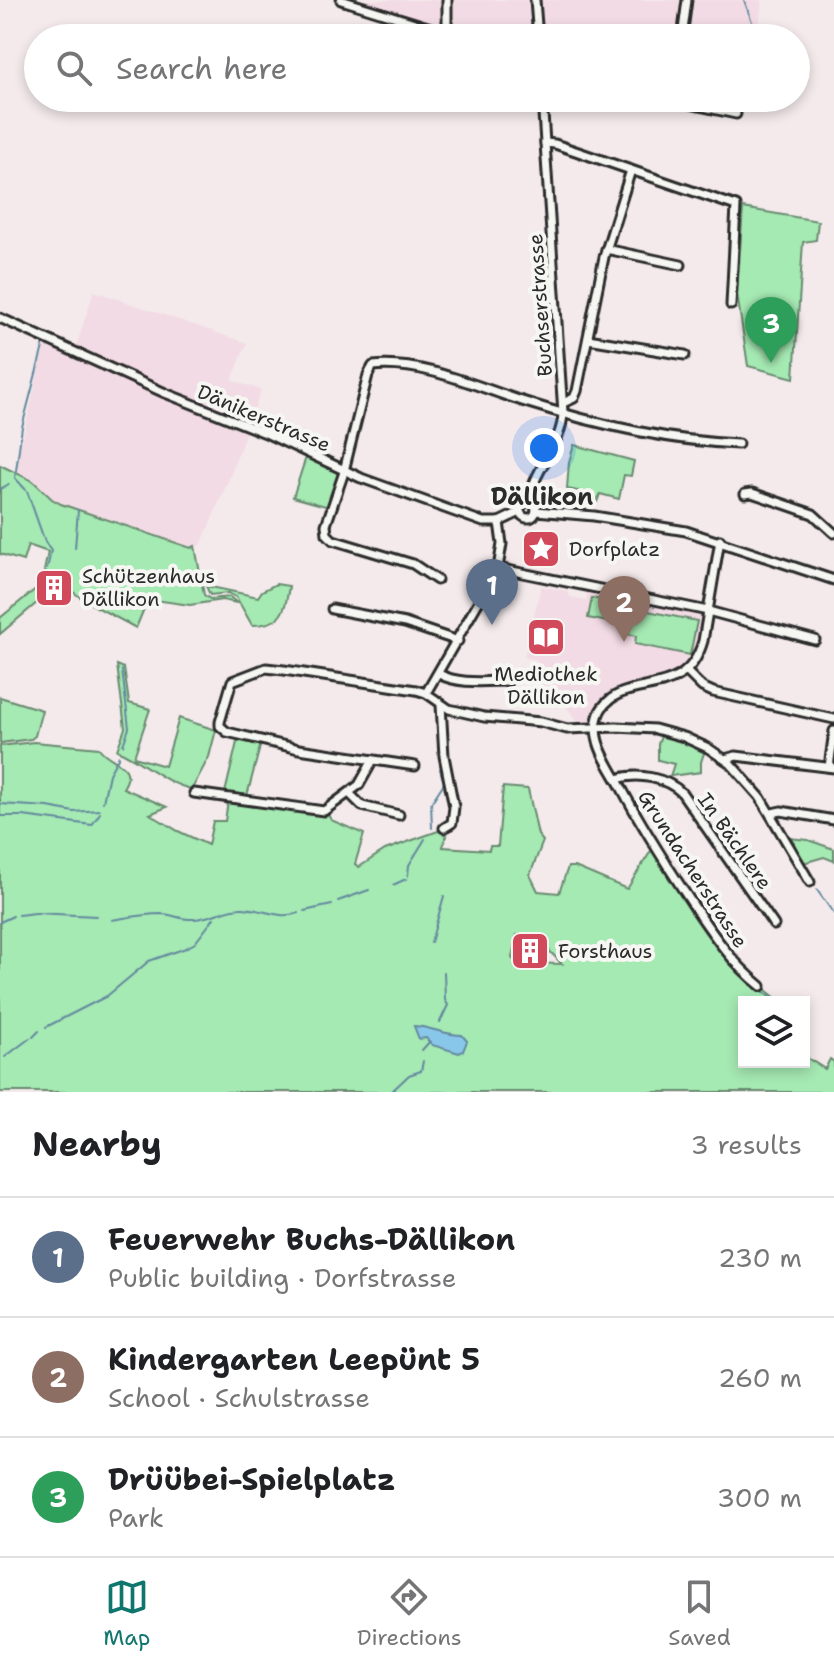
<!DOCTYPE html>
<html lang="en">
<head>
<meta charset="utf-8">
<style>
  :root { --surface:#fff; --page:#f6f6f6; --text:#202124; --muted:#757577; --line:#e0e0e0; --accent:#0f766e }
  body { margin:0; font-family:"Shantell Sans",sans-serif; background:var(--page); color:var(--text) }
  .controls { position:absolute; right:24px; bottom:24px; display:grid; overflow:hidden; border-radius:0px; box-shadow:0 4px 12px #0003 }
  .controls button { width:72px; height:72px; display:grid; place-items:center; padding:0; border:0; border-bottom:2px solid var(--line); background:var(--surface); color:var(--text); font:40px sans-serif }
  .you { position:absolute; left:544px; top:448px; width:28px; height:28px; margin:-20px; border:6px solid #fff; border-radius:50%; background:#1a73e8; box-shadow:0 0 0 12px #1a73e833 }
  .badge { display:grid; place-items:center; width:52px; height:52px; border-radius:50%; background:var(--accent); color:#fff; font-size:26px; font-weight:700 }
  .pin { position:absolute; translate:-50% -66px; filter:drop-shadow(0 2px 4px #0008) }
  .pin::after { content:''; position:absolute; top:42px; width:28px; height:24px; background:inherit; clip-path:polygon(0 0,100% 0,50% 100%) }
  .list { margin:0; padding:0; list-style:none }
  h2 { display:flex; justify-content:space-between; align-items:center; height:104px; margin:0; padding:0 32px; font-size:34px }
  h2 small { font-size:26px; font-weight:400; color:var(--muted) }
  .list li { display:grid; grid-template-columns:52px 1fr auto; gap:24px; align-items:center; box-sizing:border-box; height:120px; padding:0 32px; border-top:2px solid var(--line) }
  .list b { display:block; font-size:30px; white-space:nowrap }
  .list p { margin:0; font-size:26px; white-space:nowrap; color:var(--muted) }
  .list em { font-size:26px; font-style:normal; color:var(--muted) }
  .icon { flex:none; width:44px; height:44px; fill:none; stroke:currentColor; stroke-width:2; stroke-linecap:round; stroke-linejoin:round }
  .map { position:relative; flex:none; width:834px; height:1092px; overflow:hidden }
  .search { position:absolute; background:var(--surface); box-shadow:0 4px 12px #0003; left:24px; right:24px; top:24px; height:88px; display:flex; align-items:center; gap:20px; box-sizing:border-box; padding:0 28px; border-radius:44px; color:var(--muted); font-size:30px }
  .sheet { height:464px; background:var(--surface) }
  nav { display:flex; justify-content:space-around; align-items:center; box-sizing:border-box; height:112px; border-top:2px solid var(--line); background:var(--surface); font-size:22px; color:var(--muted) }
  nav a { display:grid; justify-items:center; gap:4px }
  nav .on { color:var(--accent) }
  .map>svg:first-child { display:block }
  .built { fill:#f2dbe4 }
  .green { fill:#a5e9b3; stroke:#688a6f; stroke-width:2; fill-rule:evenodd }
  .water { fill:#89c7ea; stroke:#63899e; stroke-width:2 }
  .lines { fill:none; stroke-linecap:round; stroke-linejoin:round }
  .stream { stroke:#63899e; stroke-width:2 }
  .minor-casing { stroke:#2b2b2b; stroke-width:13 }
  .minor { stroke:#f6f6f2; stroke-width:7 }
  .labels { text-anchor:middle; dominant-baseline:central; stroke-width:8; stroke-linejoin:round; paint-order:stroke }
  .street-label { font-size:20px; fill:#2b2b2b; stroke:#f6f6f2 }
  .poi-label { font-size:20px; fill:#2b2b2b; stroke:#f6f6f2; text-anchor:start }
  .quarter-label { font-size:24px; font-weight:bold; fill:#2b2b2b; stroke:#f6f6f2 }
</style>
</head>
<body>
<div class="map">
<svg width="834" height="1092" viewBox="0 0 834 1092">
  <rect width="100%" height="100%" fill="#f4eaec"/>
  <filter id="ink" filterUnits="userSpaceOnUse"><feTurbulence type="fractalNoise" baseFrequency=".0125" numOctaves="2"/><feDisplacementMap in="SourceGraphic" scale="16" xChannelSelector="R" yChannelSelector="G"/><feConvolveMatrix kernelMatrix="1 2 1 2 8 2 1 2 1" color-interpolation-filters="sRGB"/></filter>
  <g filter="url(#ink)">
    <!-- built -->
    <g class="built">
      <path d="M356,0h406l-4,38h-287z"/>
      <path d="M94,291l153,52 -15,37 29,10 -32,89 -28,66 -9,3 -131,-44 -9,-5 -19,-18 -18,-9 30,-129 28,12z"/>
      <path d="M541,586l26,5 3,6 16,3 2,-10 107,22 6,4 1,5 -5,23 -17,25 -17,9 -55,15 -12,12 -8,19 -7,2 -17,-22 -5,-12 -27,-7 5,-25 -13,-3z"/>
    </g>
    <!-- green -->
    <g class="green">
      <path d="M743,208l75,13 -2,19 -13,2 -9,136 -46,-12 -11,-72z"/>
      <path d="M574,445l60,16 -3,15 -7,-1 -5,24 -19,-5 -3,8 -15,-3 1,-7 -16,-3 2,-27z"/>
      <path d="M306,457l32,16 -9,34 -36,-10z"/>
      <path d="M0,465l33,16 19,18 9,5 130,44 4,-2 9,49 6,4 20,-2 7,6 -15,-3 -32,5 -42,-6 -12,29 -49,-26 -43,-31 4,-19 -20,-7 -5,16 -23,-7z"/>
      <path d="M43,583l8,8 -51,43v-16z"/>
      <path d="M276,584l13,2c-4,26 -7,39 -37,39l-16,-28 -8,-4 -18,2 -4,-9 52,11 4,-6z"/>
      <path d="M592,598l40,9 -4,19 -40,-8z"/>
      <path d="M633,608l64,13 -7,34 -55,-11 1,-8 -8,-2z"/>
      <path d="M117,665l7,3 5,35 21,6 -16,48 31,9 14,-48 37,12 -7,27 -17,32c-27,-5 -49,-28 -75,-39l8,-22z"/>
      <path d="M0,697l42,13 -7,26 -4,3 -31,4z"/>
      <path d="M662,734l43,16 -4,12v10l-31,4 4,-12 -16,-4v-16z"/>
      <path d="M238,738l23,5 -14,53 -22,-3z"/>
      <path d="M34,742l65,6c10,15 40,16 24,40l44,19 -17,7 28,17 30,14 5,-24h12l3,-20 90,14 9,-2 4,7 33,14 -9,30 4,3 26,-17 53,-19 9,1 -4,15 46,3 1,-4h8l5,-59 25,2 10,46 5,6 -13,34 8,16 21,2 9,-26h7l52,22 27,-43 67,100 41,41 19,15h-37v60h60v-6l21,13 5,-10 4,3v30h-834v-346zM517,935l18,1 27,28 -36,-1 -8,2 -6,-7z"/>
      <path d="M789,838l19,2 26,9v12l-10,-4 -21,6z"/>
    </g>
    <!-- water -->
    <path class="water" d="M414,1026c17,1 31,9 48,9l5,6 -4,10 -4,2 -27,-8 -6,-7 -7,1z"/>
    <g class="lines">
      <!-- stream -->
      <g class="stream">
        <path d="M744,0l14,38"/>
        <path d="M753,110l1,-12"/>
        <path d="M44,343l-22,84 -7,51 12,13 18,51 6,9 -4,18"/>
        <path d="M0,489l9,-5"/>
        <path d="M75,548l3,-38"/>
        <path d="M122,670l7,58 -6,17"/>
        <path d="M440,763v-13"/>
        <path d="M103,802l6,-28 10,-18"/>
        <path d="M0,804l48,3 26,5 26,-2"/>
        <path d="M0,816h23l69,9 8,-12"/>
        <path d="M432,828l-1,-25 13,-20 -4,-14"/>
        <path d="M656,856l46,70"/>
        <path d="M408,876l1,-11 16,-26"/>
        <path d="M393,885l13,-6"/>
        <path d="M817,890l17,24"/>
        <path d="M338,901l31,-11"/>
        <path d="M304,911l28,-6"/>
        <path d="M18,915l18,-2 60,3"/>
        <path d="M112,920c17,-3 33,-6 51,-6 11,1 19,6 31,5 19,-1 31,-11 48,-11 18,0 38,12 56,5"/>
        <path d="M0,922l13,-6"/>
        <path d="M706,932l23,31 24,21"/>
        <path d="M431,942l13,-46"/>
        <path d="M761,990l15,11"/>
        <path d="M440,1022l8,-17 -3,-5 -1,-28"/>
        <path d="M46,1027l61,-31 42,-35 37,-13 9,-5 19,-25"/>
        <path d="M33,1037l6,-6"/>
        <path d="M422,1050l8,-9"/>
        <path d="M5,1057l25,-19"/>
        <path d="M391,1092l18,-17 12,-4 2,-10"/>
      </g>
      <!-- minor casing -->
      <g class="minor-casing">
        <g id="minor">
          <path d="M341,0l122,38"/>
          <path d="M535,0l3,38"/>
          <path d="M447,33v-33"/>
          <path d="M682,38l5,-38"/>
          <path d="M662,98l74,16"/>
          <path d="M545,143l10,1 181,62 -5,99"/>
          <path d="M606,249l75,16"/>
          <path d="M0,318l165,75 103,41 93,44 122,44h16l21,-10"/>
          <path d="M588,339l97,16"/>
          <path d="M563,403l11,-5 3,-7 27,-134 27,-87"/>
          <path d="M745,494l7,-1 61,21 21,19"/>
          <circle cx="528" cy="510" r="8"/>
          <path d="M529,502c4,-33 33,-56 34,-89l-21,-315"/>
          <path d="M536,511l58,5 92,15 148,49"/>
          <path d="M720,540l-17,101c-18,63 -75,31 -101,67 -5,7 -7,20 -5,29 3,17 16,35 24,50 21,40 45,77 70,115 21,31 40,60 70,84"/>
          <path d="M498,568l210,43 107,29"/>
          <path d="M437,580l-24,-16 -80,-24 -6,-6 -1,-9 17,-50 25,-100 5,-9c50,-5 102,20 149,35 69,22 143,40 216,43"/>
          <path d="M332,609l73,14 53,18"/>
          <path d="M686,671l16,16 11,5 121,27"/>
          <path d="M439,674c20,11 48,7 69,7"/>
          <path d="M426,693l72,-125 4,-24 -3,-22"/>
          <path d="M441,705l3,51 10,51 -2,16 -8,5"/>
          <path d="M725,759l11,-3 98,12"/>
          <path d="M415,766l-116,-17 -72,-17 -7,-6v-4l12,-41 34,-13 18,2 132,20 10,3 23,16 35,8 57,5 26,7 49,-2 39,2 29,8 24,11 22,15 30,34 50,85"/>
          <path d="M829,767l5,-36"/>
          <path d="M617,779c21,-7 50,-1 65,14l92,132"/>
          <path d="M194,793l130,18 35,-26 14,-25"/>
          <path d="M350,794l12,12 37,9"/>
          <path d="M772,813l9,-2 53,9"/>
        </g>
      </g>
      <!-- minor -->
      <use href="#minor" class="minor"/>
    </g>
  </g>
  <!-- icons -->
  <defs>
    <g id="sight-square" transform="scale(2)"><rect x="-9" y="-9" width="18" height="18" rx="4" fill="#d1495b" stroke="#f6f6f2"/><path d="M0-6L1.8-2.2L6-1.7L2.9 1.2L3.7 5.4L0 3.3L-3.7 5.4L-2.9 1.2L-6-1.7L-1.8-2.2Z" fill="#fff"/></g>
    <g id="building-square" transform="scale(2)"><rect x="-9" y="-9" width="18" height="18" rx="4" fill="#d1495b" stroke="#f6f6f2"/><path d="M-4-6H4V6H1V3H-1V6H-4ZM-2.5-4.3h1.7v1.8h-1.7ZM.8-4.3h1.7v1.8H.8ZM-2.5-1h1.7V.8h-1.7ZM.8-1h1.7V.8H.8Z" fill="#fff"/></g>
    <g id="library-square" transform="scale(2)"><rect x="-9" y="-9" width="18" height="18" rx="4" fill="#d1495b" stroke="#f6f6f2"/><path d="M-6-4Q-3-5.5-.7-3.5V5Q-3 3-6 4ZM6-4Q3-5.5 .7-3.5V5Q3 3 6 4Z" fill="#fff"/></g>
  </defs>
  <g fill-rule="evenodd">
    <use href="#sight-square" x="541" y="549"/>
    <use href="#building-square" x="54" y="588"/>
    <use href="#library-square" x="546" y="637"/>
    <use href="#building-square" x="530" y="951"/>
  </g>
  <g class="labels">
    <!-- street labels -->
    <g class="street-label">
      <text transform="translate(540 305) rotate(-94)">Buchserstrasse</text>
      <text transform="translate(264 418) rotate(23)">Dänikerstrasse</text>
      <text transform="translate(735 841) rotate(55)">In Bächlere</text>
      <text transform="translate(693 869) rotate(57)">Grundacherstrasse</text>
    </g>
    <!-- poi labels -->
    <g class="poi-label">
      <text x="569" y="549">Dorfplatz</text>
      <text x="82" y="576">Schützenhaus<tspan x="82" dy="23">Dällikon</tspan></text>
      <text x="546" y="674" text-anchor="middle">Mediothek<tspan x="546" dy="23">Dällikon</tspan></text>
      <text x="558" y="951">Forsthaus</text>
    </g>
    <!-- quarter labels -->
    <g class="quarter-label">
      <text x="542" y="497">Dällikon</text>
    </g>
  </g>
</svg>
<div class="controls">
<button><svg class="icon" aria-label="layers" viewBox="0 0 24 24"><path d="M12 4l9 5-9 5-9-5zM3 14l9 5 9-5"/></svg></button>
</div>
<div class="you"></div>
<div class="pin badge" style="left:492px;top:625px;background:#5c6f8a">1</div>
<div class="pin badge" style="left:624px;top:642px;background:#8d6e63">2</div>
<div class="pin badge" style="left:771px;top:363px;background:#2e9e5b">3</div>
<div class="search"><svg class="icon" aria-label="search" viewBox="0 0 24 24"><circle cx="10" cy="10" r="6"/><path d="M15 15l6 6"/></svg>Search here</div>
</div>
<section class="sheet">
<h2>Nearby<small>3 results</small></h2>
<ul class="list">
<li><span class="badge" style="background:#5c6f8a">1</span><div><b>Feuerwehr Buchs-Dällikon</b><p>Public building · Dorfstrasse</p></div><em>230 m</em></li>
<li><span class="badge" style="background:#8d6e63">2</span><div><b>Kindergarten Leepünt 5</b><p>School · Schulstrasse</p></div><em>260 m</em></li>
<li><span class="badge" style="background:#2e9e5b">3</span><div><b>Drüübei-Spielplatz</b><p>Park</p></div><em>300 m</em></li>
</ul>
</section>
<nav>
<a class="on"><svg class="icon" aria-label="map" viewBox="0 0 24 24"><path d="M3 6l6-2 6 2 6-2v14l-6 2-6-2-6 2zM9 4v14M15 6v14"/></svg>Map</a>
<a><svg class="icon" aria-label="directions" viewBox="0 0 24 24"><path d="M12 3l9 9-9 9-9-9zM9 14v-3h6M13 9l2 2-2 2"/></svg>Directions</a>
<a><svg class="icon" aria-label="saved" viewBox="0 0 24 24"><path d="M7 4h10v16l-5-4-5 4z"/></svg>Saved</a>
</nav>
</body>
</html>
